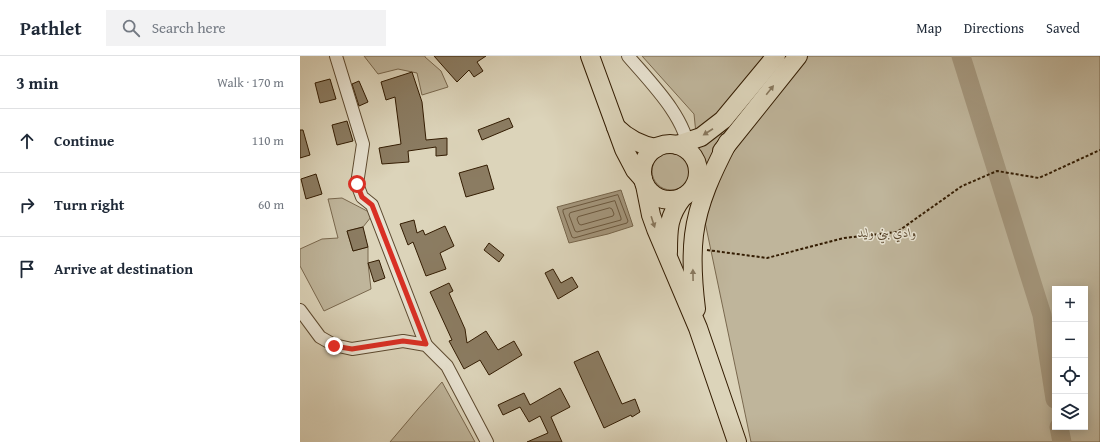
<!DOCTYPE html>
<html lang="en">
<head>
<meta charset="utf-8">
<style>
  :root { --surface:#fff; --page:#f2f2f3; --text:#1f2937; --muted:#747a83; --line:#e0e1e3 }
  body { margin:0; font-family:"Gentium Book Plus",Amiri,serif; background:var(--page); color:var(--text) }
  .controls { position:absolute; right:12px; bottom:12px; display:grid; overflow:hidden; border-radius:0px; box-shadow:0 2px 10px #0003 }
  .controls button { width:36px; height:36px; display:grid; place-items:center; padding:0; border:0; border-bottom:1px solid var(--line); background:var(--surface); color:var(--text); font:20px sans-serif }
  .stop { position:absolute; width:12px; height:12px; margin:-9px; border:3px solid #d93025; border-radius:50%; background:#fff }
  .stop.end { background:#d93025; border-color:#fff; box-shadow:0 1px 4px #0008 }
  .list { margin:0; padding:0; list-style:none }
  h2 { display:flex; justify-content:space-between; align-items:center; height:52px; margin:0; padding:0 16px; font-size:17px }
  h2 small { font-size:13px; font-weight:400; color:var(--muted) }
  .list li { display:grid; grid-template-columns:26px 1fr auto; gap:12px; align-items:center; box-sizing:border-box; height:64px; padding:0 16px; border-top:1px solid var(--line) }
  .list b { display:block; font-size:15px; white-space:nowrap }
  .list em { font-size:13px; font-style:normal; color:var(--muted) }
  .icon { flex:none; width:22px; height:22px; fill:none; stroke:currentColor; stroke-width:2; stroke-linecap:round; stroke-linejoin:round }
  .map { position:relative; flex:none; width:800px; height:386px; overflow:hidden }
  header { display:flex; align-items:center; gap:24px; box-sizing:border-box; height:56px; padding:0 20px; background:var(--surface); border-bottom:1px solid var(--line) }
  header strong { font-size:19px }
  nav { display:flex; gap:22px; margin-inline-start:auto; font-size:14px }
  .search { width:280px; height:36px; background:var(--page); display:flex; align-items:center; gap:10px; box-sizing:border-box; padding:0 14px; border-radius:0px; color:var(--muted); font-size:15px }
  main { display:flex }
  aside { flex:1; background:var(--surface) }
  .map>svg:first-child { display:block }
  .green { fill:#bfb59b; stroke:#79684e; fill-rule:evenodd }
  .water { fill:#a3957b; stroke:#76654b }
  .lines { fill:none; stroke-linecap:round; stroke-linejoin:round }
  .shore { stroke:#6b583e; stroke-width:1 }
  .river { stroke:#a3957b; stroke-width:19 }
  .building { fill:#8b7c62; stroke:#331c02 }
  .minor-casing { stroke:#5d4a30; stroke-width:14 }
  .highway-casing { stroke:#331c02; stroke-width:20 }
  .path { stroke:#331c02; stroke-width:2; stroke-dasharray:3 2; stroke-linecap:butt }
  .minor { stroke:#e8e3d2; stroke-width:12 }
  .highway { stroke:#dcd4ba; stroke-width:18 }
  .oneway { fill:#88785e }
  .route { stroke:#d93025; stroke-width:5 }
  .labels { text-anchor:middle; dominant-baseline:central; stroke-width:3; stroke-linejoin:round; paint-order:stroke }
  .park-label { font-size:13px; font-style:italic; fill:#5d4a30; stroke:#e8e3d2 }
</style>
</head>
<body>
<header>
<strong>Pathlet</strong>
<div class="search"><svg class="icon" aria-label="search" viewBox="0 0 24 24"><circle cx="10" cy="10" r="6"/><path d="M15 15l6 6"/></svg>Search here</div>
<nav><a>Map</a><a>Directions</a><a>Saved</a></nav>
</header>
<main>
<aside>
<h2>3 min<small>Walk · 170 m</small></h2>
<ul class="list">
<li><svg class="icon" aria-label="ahead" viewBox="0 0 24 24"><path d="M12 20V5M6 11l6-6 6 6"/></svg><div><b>Continue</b></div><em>110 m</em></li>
<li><svg class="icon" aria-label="right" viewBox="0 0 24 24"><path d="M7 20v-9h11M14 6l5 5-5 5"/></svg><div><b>Turn right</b></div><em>60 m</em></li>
<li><svg class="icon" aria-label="arrive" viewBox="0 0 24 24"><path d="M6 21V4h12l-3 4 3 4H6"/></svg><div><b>Arrive at destination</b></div></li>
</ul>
</aside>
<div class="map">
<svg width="800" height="386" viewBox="0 0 800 386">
  <rect width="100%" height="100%" fill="#dcd4ba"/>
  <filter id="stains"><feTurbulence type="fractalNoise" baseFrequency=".005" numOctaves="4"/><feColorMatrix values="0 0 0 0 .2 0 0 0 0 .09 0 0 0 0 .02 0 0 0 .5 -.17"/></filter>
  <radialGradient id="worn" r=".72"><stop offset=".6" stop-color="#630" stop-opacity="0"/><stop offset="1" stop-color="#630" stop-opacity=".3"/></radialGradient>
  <!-- green -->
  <g class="green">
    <path d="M64,0h61v1l16,14 7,16 -26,8 -5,-22 -19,-4 -20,5z"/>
    <path d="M342,0h458v386h-349l-46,-220 -11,-108zM755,233h30v138h-30z"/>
    <circle cx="371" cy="115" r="19"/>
    <path d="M42,142l27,14 2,5 -8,10 -16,4 6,20 15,-4v16l3,26 -47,22 -24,-45v-17l22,-10 16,-1 -10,-39z"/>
    <path d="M142,326l33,60h-85l28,-33z"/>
  </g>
  <!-- water -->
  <path class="water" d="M321,134l12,36 -25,8 -39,9 -12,-36z"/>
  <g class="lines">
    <!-- shore -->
    <g class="shore">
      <path d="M318,139l10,26 -1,2 -53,15 -2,-1 -9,-25v-2z"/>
      <path d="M315,145l6,17v2l-44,12 -2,-1 -6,-16 1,-2z"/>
      <path d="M310,152l2,1 2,5 -1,2 -32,9 -2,-1 -2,-5 1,-2z"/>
    </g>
    <!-- river -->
    <g class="river">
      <path d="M661,0l81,259 13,84"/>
      <path d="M759,371l3,15"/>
    </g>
  </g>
  <!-- building -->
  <g class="building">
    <path d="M134,0h52l-9,6 6,9 -9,6 -5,-7 -12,12z"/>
    <path d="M112,16l10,30 4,38 21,-2v17l-11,1v-9l-28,4 1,11 -27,2 -3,-16 22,-4 -6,-47 -9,3 -5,-18z"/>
    <path d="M30,23l6,20 -16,4 -5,-20z"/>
    <path d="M59,25l9,21 -9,4 -7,-22z"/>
    <path d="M209,62l4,9 -31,13 -4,-10z"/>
    <path d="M47,65l6,20 -16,4 -5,-20z"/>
    <path d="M0,74h3l7,25 -10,3z"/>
    <path d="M187,109l7,24 -28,8 -7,-24z"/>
    <path d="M16,118l6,20 -16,5 -5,-20z"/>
    <path d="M114,164l3,13 6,-3 2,5 20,-9 9,20 -14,7 6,16 -20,7 -13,-34 -5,3 -8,-21z"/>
    <path d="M63,171l5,20 -15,4 -6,-20z"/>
    <path d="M189,187l15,12 -5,7 -15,-12z"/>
    <path d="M79,204l6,18 -11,4 -6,-19z"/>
    <path d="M253,213l8,14 11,-6 6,10 -20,12 -13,-26z"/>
    <path d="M149,227l4,8 -4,2 16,36 2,14 19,-12 12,19 16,-9 8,14 -33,20 -9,-15 -16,9 -15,-28 3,-1 -22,-48z"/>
    <path d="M298,295l24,53 13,-5 5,13 -8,5 -1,-2 -27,13 -30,-66z"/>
    <path d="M260,332l10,19 -19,10 11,25h-35l21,-9 -8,-17 -11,6 -9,-15 -17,8 -5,-10 26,-12 6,12z"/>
  </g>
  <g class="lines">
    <!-- minor casing -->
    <g class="minor-casing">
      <g id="minor">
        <path d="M36,0l27,88 -6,40 5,13 10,8 54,140"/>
        <path d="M328,0c22,26 58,61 61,96"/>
        <path d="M0,254l20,27 14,8 18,4 51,-8 23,4 21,21 40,76"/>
      </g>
    </g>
    <!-- highway casing -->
    <g class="highway-casing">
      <g id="highway">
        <path d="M290,0l34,93 11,21 8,9"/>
        <path d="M316,71c11,11 24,18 40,21"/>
        <circle cx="370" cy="116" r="28"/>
        <path d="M377,89l24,-8 22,-17 53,-64"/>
        <path d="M422,95l76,-95"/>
        <path d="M345,129l6,30 5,14 42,99 39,114"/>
        <path d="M368,196c0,-23 0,-36 15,-55"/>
        <path d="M396,253c-3,-24 -5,-49 -2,-74 4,-33 19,-64 34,-93"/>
      </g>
    </g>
    <!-- path -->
    <path class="path" d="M407,194l60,8 77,-20 53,-6 65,-46 35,-15 42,7 61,-28"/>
    <!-- minor -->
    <use href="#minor" class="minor"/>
    <!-- highway -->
    <use href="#highway" class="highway"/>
  </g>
  <!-- one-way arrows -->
  <defs><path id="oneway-solid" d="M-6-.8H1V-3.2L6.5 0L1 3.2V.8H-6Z"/></defs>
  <g class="oneway">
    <use href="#oneway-solid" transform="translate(470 34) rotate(-51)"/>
    <use href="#oneway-solid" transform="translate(408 76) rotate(147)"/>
    <use href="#oneway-solid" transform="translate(353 166) rotate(72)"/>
    <use href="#oneway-solid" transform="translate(393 219) rotate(-91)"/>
  </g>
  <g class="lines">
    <!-- route -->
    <path class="route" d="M34,290l18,3 51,-8 23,3 -54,-139 -10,-8 -5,-13"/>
  </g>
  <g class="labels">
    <!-- park labels -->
    <g class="park-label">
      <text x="587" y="176">وادي بني وليد</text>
    </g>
  </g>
  <rect width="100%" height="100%" filter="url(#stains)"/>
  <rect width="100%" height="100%" fill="url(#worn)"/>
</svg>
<div class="controls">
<button>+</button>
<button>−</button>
<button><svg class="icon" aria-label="locate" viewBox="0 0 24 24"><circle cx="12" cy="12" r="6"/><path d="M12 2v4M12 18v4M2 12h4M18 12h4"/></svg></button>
<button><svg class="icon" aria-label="layers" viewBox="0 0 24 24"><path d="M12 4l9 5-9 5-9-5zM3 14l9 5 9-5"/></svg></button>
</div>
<div class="stop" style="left:57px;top:128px"></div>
<div class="stop end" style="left:34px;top:290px"></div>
</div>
</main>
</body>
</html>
